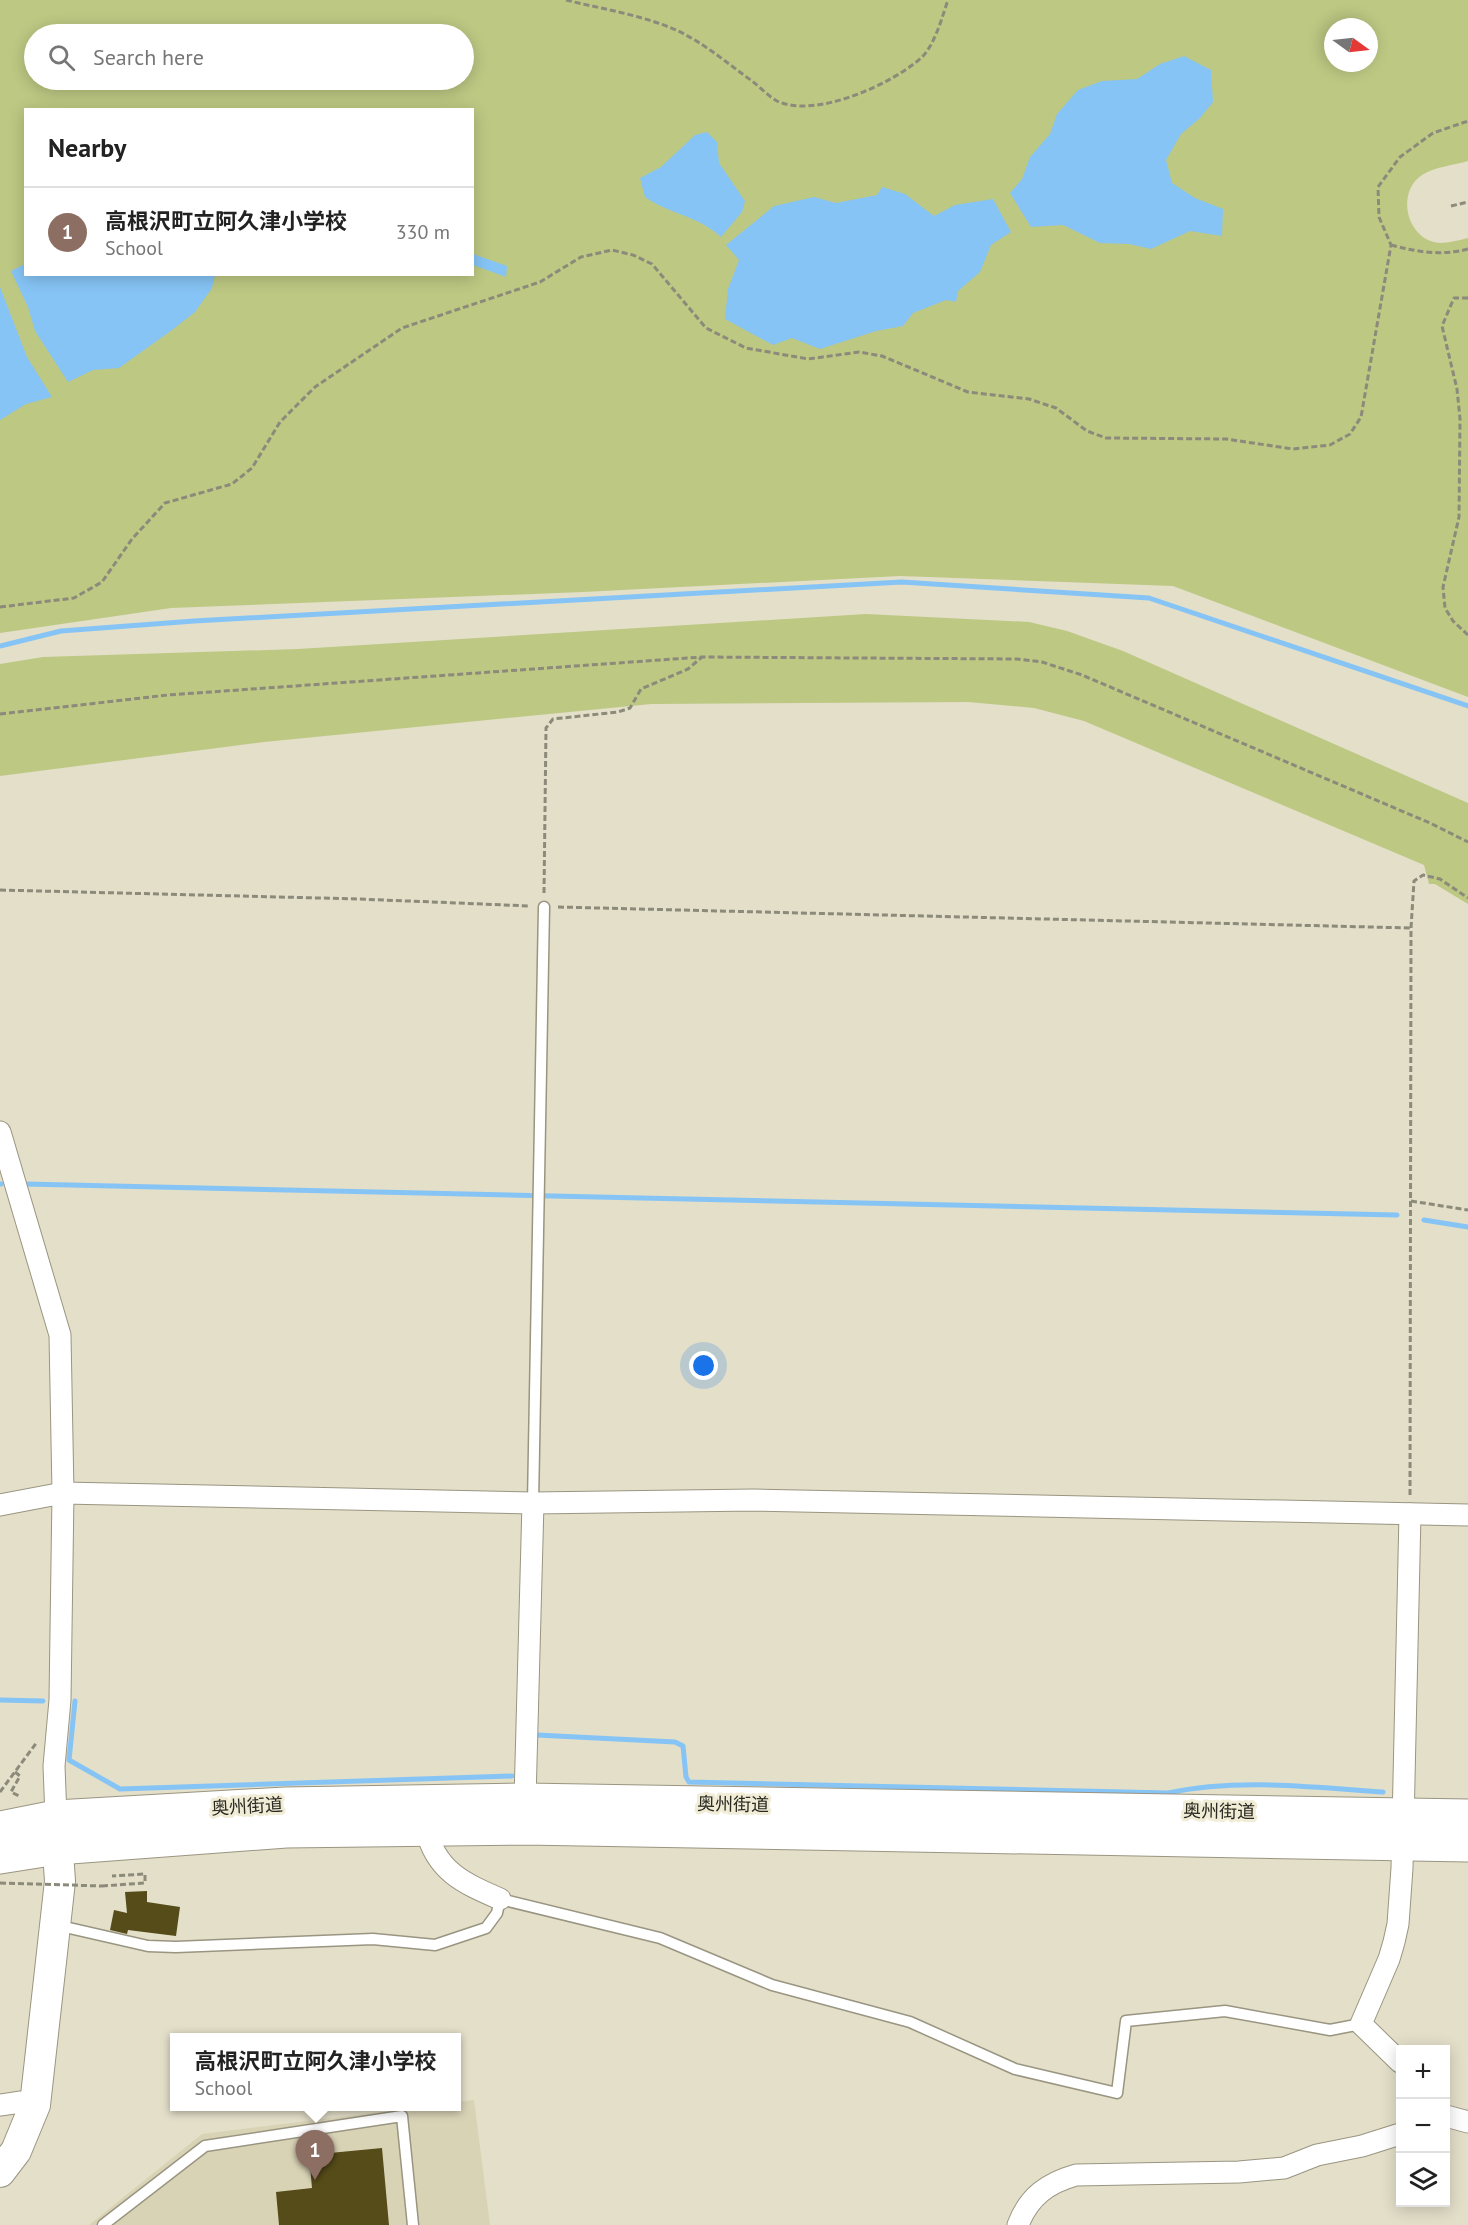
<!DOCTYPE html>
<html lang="en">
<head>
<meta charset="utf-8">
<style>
  :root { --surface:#fff; --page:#f6f6f6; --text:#222; --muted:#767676; --line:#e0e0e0; --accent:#2d78e4 }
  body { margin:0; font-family:"PT Sans","Noto Sans JP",sans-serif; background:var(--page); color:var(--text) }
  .controls { position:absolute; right:18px; bottom:18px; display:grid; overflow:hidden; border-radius:0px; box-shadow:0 3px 15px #0003 }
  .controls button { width:54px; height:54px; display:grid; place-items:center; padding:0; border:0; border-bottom:2px solid var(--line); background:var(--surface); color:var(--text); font:30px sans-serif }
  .compass { position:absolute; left:1324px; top:18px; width:54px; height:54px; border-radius:50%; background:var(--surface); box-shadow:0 3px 15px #0003; rotate:105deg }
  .you { position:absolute; left:704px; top:1366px; width:21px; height:21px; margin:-15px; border:4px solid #fff; border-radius:50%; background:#1a73e8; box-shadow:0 0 0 9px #1a73e833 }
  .badge { display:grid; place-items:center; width:39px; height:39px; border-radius:50%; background:var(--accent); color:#fff; font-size:20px; font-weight:700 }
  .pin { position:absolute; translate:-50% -50px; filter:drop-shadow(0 2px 3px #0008) }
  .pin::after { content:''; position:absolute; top:32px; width:21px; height:18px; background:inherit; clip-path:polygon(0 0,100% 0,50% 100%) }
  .popup { position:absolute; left:170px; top:2033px; width:291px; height:78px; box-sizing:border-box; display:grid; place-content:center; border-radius:0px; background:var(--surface); filter:drop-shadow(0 2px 4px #0005); font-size:20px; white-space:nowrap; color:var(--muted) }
  .popup b { font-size:22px; color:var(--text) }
  .popup::after { content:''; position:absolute; left:50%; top:100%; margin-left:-12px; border:12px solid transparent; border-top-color:var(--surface) }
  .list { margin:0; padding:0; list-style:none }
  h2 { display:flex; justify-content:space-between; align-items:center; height:78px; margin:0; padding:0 24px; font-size:26px }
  h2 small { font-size:20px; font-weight:400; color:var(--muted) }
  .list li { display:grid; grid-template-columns:39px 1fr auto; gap:18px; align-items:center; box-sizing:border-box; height:90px; padding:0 24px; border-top:2px solid var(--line) }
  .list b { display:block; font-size:22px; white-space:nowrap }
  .list p { margin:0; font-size:20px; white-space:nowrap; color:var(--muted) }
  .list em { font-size:20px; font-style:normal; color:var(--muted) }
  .icon { flex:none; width:33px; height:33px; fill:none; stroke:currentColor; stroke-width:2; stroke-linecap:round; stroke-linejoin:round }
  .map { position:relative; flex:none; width:1468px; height:2225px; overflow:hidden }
  .search { position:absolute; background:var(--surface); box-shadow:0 3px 15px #0003; left:24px; top:24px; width:450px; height:66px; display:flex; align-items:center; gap:15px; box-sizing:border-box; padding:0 21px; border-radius:33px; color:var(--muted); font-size:22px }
  .panel { position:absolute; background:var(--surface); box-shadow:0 3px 15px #0003; left:24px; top:108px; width:450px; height:168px; border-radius:0px }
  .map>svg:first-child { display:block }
  .built { fill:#d9d3b6 }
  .green { fill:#bdc883; fill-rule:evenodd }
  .water { fill:#86c4f5 }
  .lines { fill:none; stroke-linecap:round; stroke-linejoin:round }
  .stream { stroke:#86c4f5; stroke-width:5 }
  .building { fill:#564c19 }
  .lane-casing { stroke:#999581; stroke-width:13 }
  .street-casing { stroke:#999581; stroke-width:23 }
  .secondary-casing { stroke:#999581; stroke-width:32 }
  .highway-casing { stroke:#999581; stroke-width:35 }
  .path { stroke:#8c8a7a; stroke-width:3; stroke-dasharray:6 3; stroke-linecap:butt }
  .lane { stroke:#fff; stroke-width:10 }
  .street { stroke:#fff; stroke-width:21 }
  .secondary { stroke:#fff; stroke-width:30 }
  .highway { stroke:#fff; stroke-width:33 }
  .path-bridge { stroke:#8c8a7a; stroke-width:3; stroke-dasharray:6 3; stroke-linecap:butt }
  .labels { text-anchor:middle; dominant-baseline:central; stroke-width:6; stroke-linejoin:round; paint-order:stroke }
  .street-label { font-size:18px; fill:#2b2a22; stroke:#f0ecd6 }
</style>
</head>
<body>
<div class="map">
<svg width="1468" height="2225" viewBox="0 0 1468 2225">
  <rect width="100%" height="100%" fill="#e3dfc9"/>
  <!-- built -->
  <path class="built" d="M474,2100l16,125h-401l113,-91 219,-27 35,-1v-4z"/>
  <!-- green -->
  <g class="green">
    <path d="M0,0h1468v161c-13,4 -34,6 -46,14 -27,18 -15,66 18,68 8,0 20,-3 28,-5v459l-295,-111 -273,-10 -317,16 -412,16 -171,25zM1333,27h36v36h-36zM34,34h430v46h-430zM26,110h446v164h-446z"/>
    <path d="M866,614l163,8 38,9 56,20 345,152v101l-33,-20h-6l-5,-19 -340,-144 -50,-13 -66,-6 -317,2 -387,38 -264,34v-112l43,-7 255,-8z"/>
  </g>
  <!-- water -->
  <g class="water">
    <path d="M1184,56l27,14 2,32 -13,16 -19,16 -15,26 6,23 23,15 28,11 -1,27 -32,-5 -39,18 -22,-5 -29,-1 -37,-18 -32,2 -21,-34 12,-14 8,-22 20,-23 7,-20 21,-24 24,-9 35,-2 23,-15z"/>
    <path d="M707,132l10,10 2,21 26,38 -3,11 -21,25c-24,-22 -50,-22 -76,-40l-5,-19 21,-11 34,-32z"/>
    <path d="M882,187l23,7 29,22 21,-11 38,-6 18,33 -20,13 -11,27 -22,19 -2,11 -10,-2 -33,13 -10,13 -27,5 -56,18 -28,-11 -19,7 -48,-26 3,-30 11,-29 -13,-15 48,-39 40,-9 22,6 41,-8z"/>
    <path d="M473,254l34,12 -1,11 -33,-12z"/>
    <path d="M25,264l1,10 189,1 -3,13 -17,24 -23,18 -53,38 -26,2 -25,12 -33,-51 -7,-24 -17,-36z"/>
    <path d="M0,287l27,70 25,40 -26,7 -26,16z"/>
  </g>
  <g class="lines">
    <!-- stream -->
    <g class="stream">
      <path d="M0,646l61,-15 133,-10 708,-39 247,16 319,108"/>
      <path d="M0,1184h1"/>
      <path d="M25,1184l1372,31"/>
      <path d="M1424,1220l44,7"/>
      <path d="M0,1700l43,1"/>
      <path d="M75,1701l-6,59 51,29 392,-13"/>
      <path d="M537,1735l138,7 8,4 3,31 3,5 479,11c69,-15 145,-6 215,-1"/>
    </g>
  </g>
  <!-- building -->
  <g class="building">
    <path d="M147,1891v11l33,5 -4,29 -48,-6 -1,4 -17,-4 4,-20 13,3 -2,-21z"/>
    <path d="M382,2148l7,77h-110l-3,-33 36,-4 -3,-33z"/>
  </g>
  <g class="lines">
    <!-- lane casing -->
    <g class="lane-casing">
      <g id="lane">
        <path d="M533,1503l11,-596"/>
        <path d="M56,1925l92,21 28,1 197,-8 62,6 51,-17 11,-15 3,-14 160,39 112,47 138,37 105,47 102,24 9,-72 99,-10 105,19 31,-6"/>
        <path d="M103,2225l102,-79 197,-30 11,109"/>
      </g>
    </g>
    <!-- street casing -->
    <g class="street-casing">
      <g id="street">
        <path d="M0,1132l60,203 3,158 -3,207 -6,66 2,51"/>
        <path d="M0,1505l63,-12 470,10 221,-3 714,15"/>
        <path d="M525,1800l8,-297"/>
        <path d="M426,1829c10,42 37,54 74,70"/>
        <path d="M1400,2062l-39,-38 28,-65 5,-17 4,-18 4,-56 8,-354"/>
        <path d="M0,2105l21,-3 14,3"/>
        <path d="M1446,2116l22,6"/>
        <path d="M1018,2225c11,-29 30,-42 58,-50l163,-3 45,-4 33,-13 45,-9 38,-12"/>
      </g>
    </g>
    <!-- secondary casing -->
    <g class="secondary-casing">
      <path id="secondary" d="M0,2172l16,-21 19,-46 25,-224 -4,-58"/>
    </g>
    <!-- highway casing -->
    <g class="highway-casing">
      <g id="highway">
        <path d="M0,1828l56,-11 229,-13 240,-4 943,16"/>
        <path d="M0,1857l57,-9 229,-17 239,-3 943,17"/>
      </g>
    </g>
    <!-- path -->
    <g class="path">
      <path d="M566,0c36,9 76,15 110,30 28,13 51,33 76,51 8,6 16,15 25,20 39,18 115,-17 144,-43 14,-13 21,-41 27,-58"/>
      <path d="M1451,206l17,-4"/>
      <path d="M1391,245c26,7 51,11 77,4"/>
      <path d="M1468,298h-14l-12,28 15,63 3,30 -1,98 -16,70 2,21 8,13 15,14"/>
      <path d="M0,607l74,-9 28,-16 30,-43 33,-36 67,-19 20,-16 28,-46 35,-35 87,-59 138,-46 41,-25 31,-7 21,5 19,9 54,64 40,20 62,11 51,-7 23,4 86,36 61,7 27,9 31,23 19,7 120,1 67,10 37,-4 20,-11 11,-17 30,-172 -12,-28 -1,-30 22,-30 33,-24 35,-12"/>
      <path d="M0,714l168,-19 534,-38 315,2 25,3 40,13 348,148 38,19"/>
      <path d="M0,890l359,9 171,7"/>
      <path d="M544,893l2,-165 7,-9 65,-7 12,-4 11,-19 47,-20 14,-12"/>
      <path d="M558,907l853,21"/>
      <path d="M1411,1201l57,9"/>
      <path d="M1410,1495l1,-567 3,-47 9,-6 17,4 28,19"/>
      <path d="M15,1772l5,4 -9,16 10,5"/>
      <path d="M0,1792l37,-50"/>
      <path d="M102,1886l43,-3v-9l-33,2"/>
    </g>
    <!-- lane -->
    <use href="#lane" class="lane"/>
    <!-- street -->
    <use href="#street" class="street"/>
    <!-- secondary -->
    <use href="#secondary" class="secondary"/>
    <!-- highway -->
    <use href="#highway" class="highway"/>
    <!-- path-bridge -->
    <path class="path-bridge" d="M0,1883l102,3"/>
  </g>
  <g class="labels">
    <!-- street labels -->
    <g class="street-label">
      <text transform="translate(733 1804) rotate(1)">奥州街道</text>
      <text transform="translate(247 1806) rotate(-3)">奥州街道</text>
      <text transform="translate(1219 1811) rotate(1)">奥州街道</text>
    </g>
  </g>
</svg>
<div class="controls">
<button>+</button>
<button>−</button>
<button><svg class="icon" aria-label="layers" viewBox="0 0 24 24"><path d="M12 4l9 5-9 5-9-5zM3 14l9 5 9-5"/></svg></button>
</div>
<svg class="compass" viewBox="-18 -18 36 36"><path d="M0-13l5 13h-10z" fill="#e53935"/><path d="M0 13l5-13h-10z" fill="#767676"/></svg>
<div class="you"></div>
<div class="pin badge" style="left:315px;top:2180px;background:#8d6e63">1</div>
<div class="popup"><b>高根沢町立阿久津小学校</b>School</div>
<div class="search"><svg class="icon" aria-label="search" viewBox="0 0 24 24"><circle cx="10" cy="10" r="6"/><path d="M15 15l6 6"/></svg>Search here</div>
<section class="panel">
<h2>Nearby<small></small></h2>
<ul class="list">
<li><span class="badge" style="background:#8d6e63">1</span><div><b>高根沢町立阿久津小学校</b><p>School</p></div><em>330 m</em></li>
</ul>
</section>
</div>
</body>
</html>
